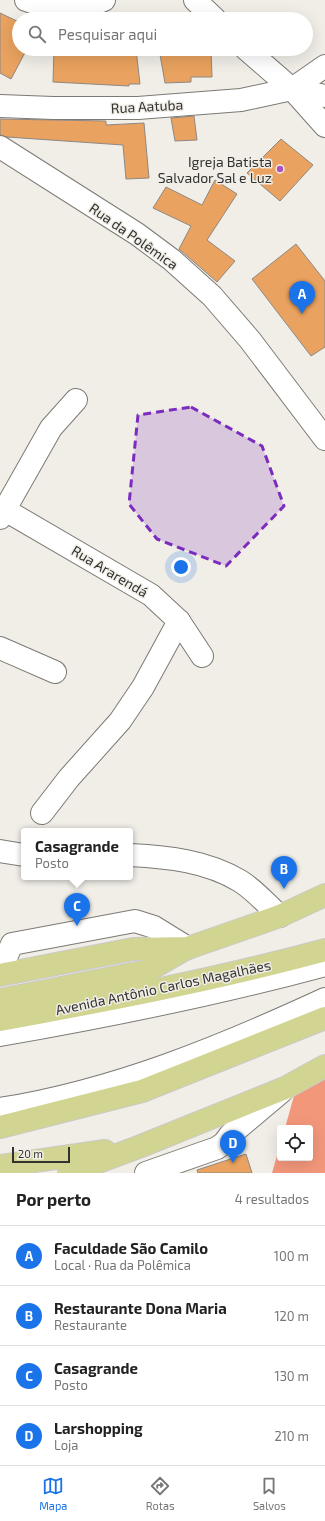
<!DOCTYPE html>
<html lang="pt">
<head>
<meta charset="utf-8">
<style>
  :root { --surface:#fff; --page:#f6f6f6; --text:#222; --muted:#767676; --line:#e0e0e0; --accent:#1a73e8 }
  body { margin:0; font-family:"Exo 2",sans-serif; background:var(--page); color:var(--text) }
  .controls { position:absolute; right:12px; bottom:12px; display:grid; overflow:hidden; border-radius:4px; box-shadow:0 4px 16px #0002 }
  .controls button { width:36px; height:36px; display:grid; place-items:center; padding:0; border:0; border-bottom:1px solid var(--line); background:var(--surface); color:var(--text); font:20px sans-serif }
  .scale { position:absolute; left:12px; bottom:10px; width:58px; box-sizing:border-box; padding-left:4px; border:2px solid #333230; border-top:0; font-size:11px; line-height:14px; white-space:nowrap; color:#333230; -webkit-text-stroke:3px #f0eee7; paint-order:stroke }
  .you { position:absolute; left:181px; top:567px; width:14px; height:14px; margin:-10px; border:3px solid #fff; border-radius:50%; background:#1a73e8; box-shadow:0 0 0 6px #1a73e833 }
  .badge { display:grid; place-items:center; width:26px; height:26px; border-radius:50%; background:var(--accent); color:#fff; font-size:13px; font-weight:700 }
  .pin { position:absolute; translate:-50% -33px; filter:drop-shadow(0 1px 2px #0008) }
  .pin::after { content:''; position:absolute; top:21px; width:14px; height:12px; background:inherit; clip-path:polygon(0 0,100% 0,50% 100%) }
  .popup { position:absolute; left:21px; top:828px; width:112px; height:52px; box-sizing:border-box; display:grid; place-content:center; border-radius:4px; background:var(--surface); filter:drop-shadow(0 1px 3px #0005); font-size:13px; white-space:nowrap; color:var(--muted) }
  .popup b { font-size:15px; color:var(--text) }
  .popup::after { content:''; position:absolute; left:50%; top:100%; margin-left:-8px; border:8px solid transparent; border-top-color:var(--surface) }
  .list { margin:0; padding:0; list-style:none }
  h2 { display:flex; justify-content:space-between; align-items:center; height:52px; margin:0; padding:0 16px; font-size:17px }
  h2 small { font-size:13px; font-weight:400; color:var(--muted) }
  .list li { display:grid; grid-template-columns:26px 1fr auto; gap:12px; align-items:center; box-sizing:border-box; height:60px; padding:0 16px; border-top:1px solid var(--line) }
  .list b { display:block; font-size:15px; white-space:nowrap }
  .list p { margin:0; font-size:13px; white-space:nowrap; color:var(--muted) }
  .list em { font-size:13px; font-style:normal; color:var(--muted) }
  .icon { flex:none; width:22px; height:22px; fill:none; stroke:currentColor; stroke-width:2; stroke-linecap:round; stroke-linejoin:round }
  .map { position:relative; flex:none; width:325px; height:1173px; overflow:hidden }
  .search { position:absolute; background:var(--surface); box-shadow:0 4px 16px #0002; left:12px; right:12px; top:12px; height:44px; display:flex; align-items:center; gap:10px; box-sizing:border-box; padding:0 14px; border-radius:22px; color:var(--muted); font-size:15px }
  .sheet { height:292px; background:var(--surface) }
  nav { display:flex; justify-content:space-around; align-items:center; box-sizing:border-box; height:56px; border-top:1px solid var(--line); background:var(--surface); font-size:11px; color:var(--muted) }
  nav a { display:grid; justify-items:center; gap:2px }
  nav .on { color:var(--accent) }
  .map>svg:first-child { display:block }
  .forest { fill:#f3977b }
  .building { fill:#e9a25f; stroke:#8e8884 }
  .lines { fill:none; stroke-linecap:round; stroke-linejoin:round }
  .minor-casing { stroke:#7c7a74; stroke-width:24 }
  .major-casing { stroke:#cacac9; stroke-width:24 }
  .minor { stroke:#fff; stroke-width:22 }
  .major { stroke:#d1d591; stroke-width:22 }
  .marked { fill:#7b2cbf; fill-opacity:0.2; stroke:#7b2cbf; stroke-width:3; stroke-dasharray:8 5; stroke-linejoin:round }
  .poi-dot { fill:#af51ba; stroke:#f0eee7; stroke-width:1.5 }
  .labels { text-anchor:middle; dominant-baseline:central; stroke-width:3; stroke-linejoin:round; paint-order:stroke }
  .street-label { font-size:14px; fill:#333230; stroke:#f0eee7 }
  .poi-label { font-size:14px; fill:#333230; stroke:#f0eee7; text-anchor:end }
</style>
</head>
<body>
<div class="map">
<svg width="325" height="1173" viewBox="0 0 325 1173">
  <rect width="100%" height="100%" fill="#f0eee7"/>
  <!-- forest -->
  <path class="forest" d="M325,1078v95h-53l8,-28v13h30v-30h-25l10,-36z"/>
  <!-- building -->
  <g class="building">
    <path d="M0,13l19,9v27h8l-16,30 -11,-6z"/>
    <path d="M54,49h82l4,35h-11v2l-76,-4z"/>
    <path d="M159,49h52l1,28h-21v5l-26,1z"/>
    <path d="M194,116l3,24 -22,1 -4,-23z"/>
    <path d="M0,119l106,2v4l38,-2 5,55 -23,1 -3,-34 -116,-8 -7,-2z"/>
    <path d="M281,139l32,26 -33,36 -33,-28z"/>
    <path d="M215,180l22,14 -30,46 28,21 -18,21 -38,-33 12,-23 -38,-18 13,-21 36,18z"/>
    <path d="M296,244l29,37v66l-14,9 -59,-77z"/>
    <path d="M246,1154l6,19h-54l-1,-3z"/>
  </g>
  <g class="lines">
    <!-- minor casing -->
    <g class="minor-casing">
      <g id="minor">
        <path d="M26,0c34,12 44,15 78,0"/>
        <path d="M195,0l20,19"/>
        <path d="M246,49l46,40 33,37"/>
        <path d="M292,89l33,7"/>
        <path d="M0,106l53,2h85l103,-8 51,-11 33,-23"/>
        <path d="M0,147l137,87 35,26 40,36 38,44 75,99"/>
        <path d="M0,507l151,88 28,26 23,35"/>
        <path d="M0,518l51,-90 25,-28"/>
        <path d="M0,648l55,24"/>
        <path d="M42,813l27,-35 51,-57 23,-34 36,-66"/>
        <path d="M0,851l24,4"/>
        <path d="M130,855c38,2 77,6 110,26 15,9 27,24 40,35"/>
        <path d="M0,971l12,-27 123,-23 19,6 34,21"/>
        <path d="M0,1035c109,-19 218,-41 325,-70"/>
        <path d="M0,1109c114,-18 221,-62 325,-110"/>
        <path d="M146,1173l71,-25 7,-5 6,-8 51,-43"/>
      </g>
    </g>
    <!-- major casing -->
    <g class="major-casing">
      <g id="major">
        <path d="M0,975l133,-26 55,-1 92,-32 45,-21"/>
        <path d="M0,1000l147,-29 38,-22"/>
        <path d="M0,1020c109,-20 218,-41 325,-70"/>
        <path d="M0,1127l142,-36 183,-73"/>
        <path d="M0,1166l105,-15"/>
        <path d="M69,1173l72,-27 144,-58 40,-22"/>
      </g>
    </g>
    <!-- minor -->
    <use href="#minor" class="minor"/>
    <!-- major -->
    <use href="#major" class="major"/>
  </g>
  <!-- marked area -->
  <path class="marked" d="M191,407l71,39 22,60 -58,60 -69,-27 -28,-35 9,-89z"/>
  <!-- markers -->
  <circle class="poi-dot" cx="280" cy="169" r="4"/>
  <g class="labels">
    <!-- street labels -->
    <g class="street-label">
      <text transform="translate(147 106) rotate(-3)">Rua Aatuba</text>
      <text transform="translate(134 236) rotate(35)">Rua da Polêmica</text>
      <text transform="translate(110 571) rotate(31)">Rua Ararendá</text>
      <text transform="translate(163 987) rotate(-12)">Avenida Antônio Carlos Magalhães</text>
    </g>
    <!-- poi labels -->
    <g class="poi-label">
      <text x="272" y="161">Igreja Batista<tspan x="272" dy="16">Salvador Sal e Luz</tspan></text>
    </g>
  </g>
</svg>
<div class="controls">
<button><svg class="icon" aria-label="locate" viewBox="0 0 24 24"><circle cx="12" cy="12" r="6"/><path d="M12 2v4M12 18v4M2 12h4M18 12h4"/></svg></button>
</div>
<div class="scale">20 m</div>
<div class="you"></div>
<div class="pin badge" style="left:302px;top:314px">A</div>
<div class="pin badge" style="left:284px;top:889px">B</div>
<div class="pin badge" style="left:77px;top:926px">C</div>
<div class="popup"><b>Casagrande</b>Posto</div>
<div class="pin badge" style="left:233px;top:1163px">D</div>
<div class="search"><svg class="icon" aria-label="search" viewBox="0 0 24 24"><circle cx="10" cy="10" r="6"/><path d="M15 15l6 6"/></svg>Pesquisar aqui</div>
</div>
<section class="sheet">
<h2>Por perto<small>4 resultados</small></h2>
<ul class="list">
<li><span class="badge">A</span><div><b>Faculdade São Camilo</b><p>Local · Rua da Polêmica</p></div><em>100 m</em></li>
<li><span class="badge">B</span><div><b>Restaurante Dona Maria</b><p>Restaurante</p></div><em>120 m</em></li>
<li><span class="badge">C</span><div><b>Casagrande</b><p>Posto</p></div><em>130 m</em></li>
<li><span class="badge">D</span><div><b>Larshopping</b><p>Loja</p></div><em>210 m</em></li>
</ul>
</section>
<nav>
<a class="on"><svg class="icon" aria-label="map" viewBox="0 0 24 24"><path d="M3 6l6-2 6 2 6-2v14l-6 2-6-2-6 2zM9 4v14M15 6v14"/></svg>Mapa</a>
<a><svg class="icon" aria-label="directions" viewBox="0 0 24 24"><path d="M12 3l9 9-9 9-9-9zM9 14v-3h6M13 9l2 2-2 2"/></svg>Rotas</a>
<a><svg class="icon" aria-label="saved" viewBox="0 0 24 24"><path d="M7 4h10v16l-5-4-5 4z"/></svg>Salvos</a>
</nav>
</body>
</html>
